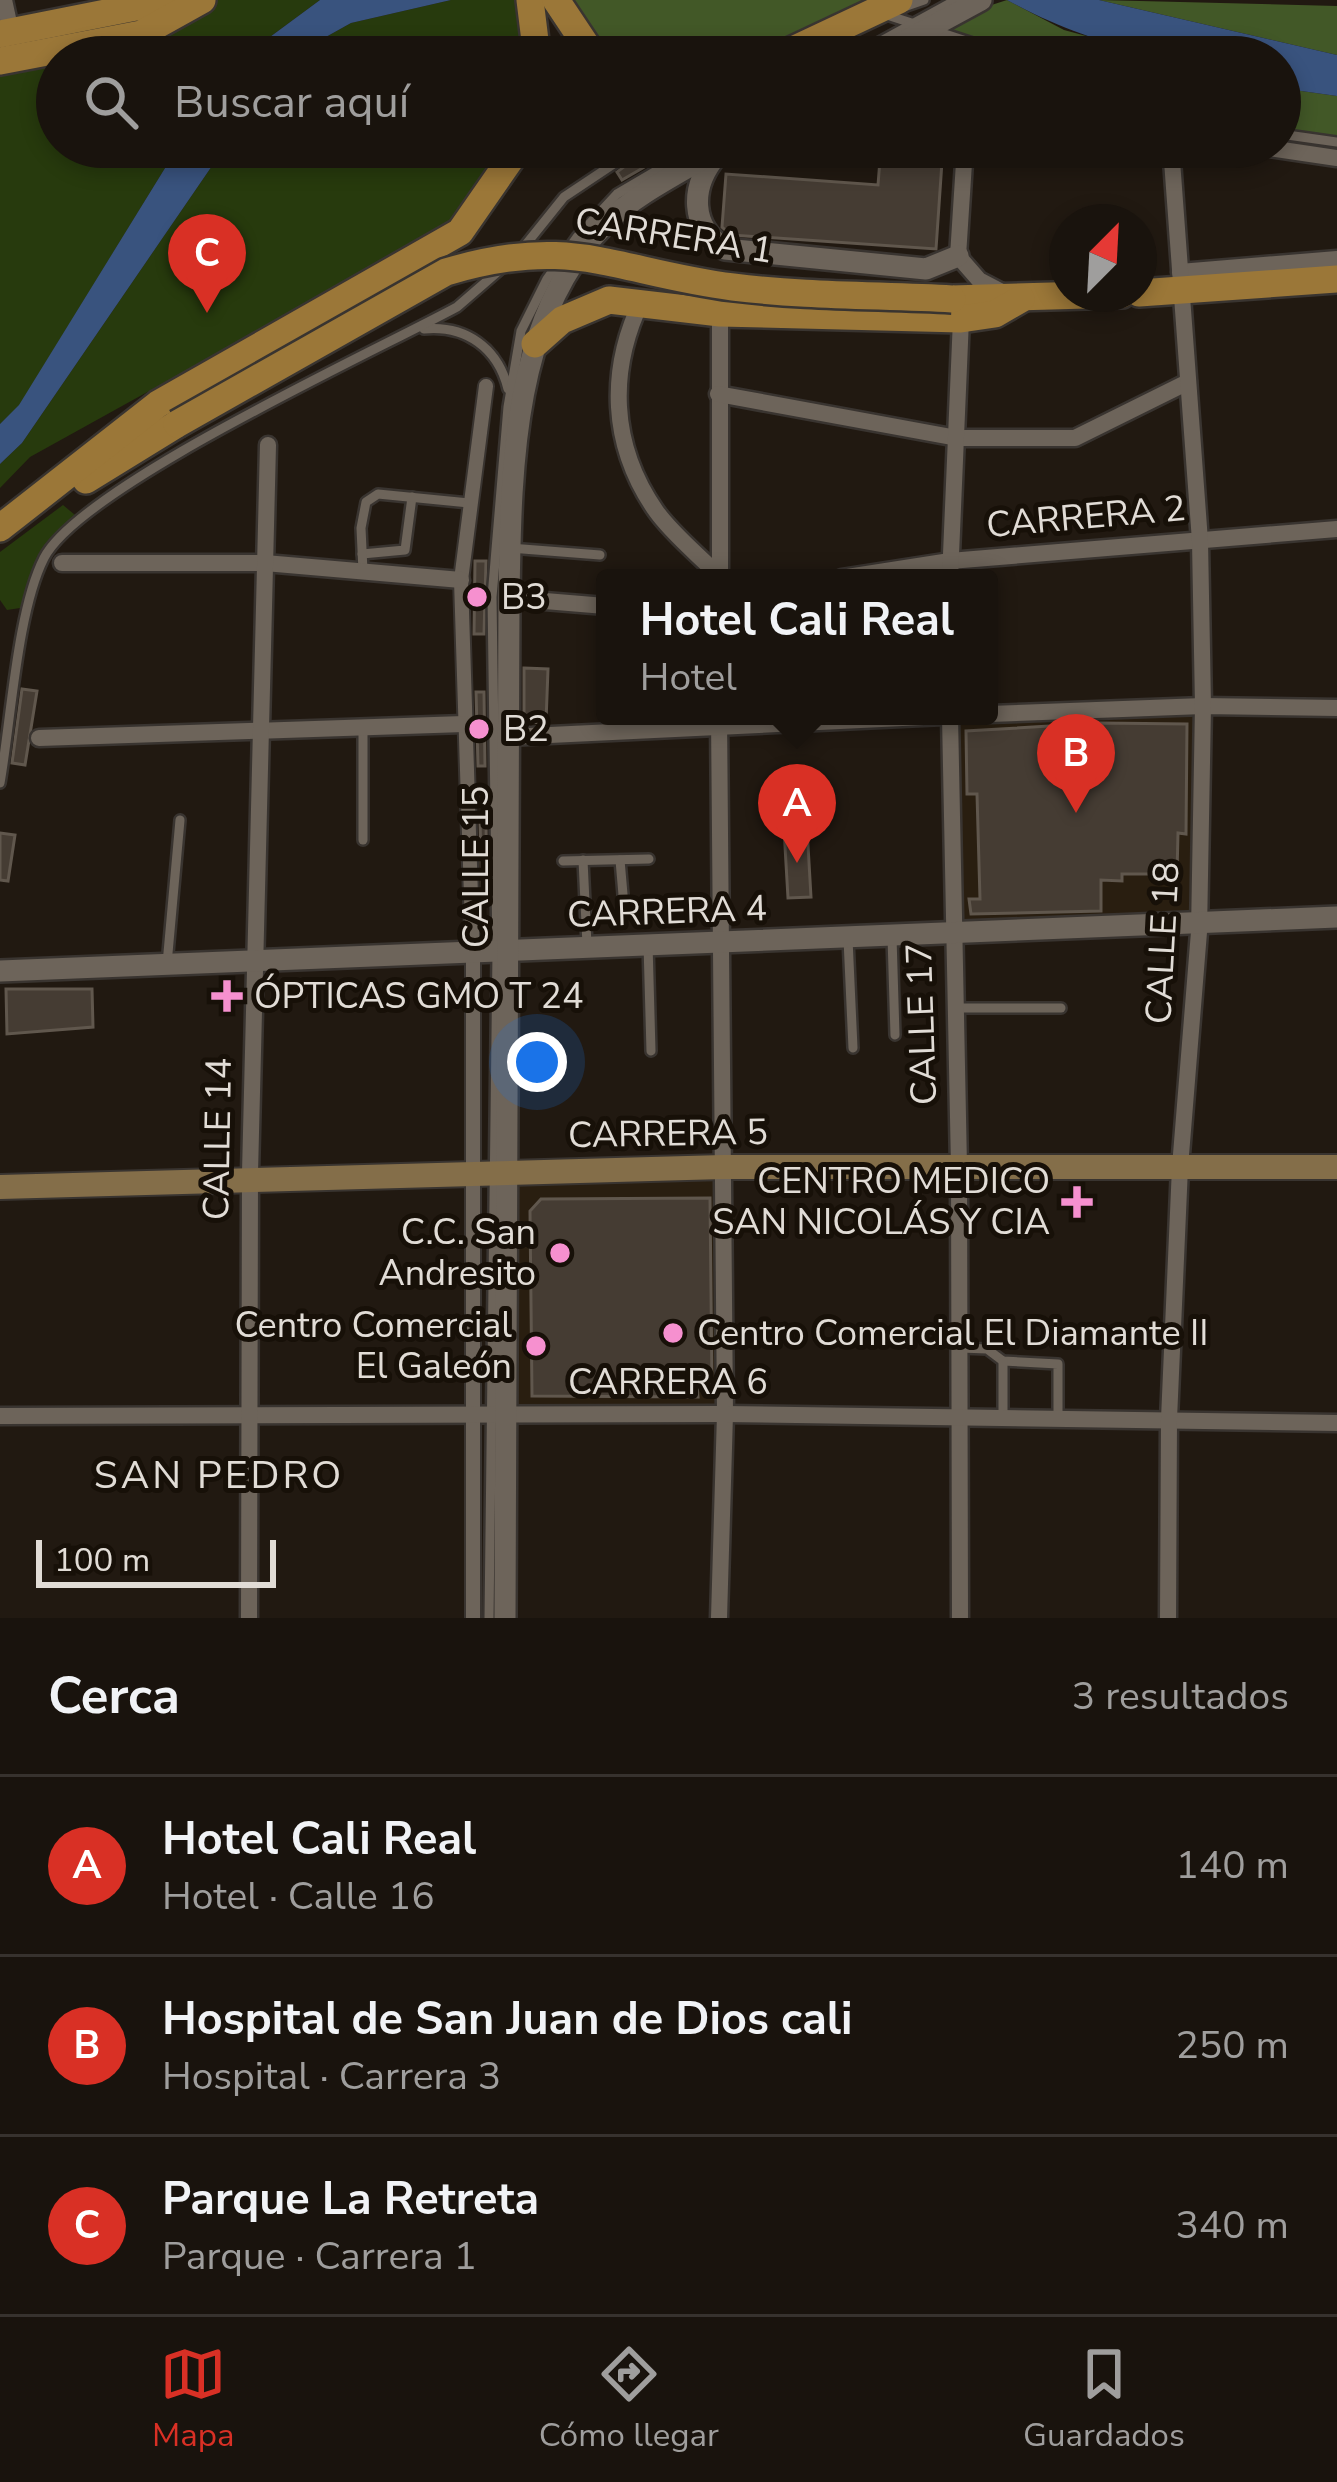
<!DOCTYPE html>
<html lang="es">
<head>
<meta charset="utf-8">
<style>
  :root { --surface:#19130d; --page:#26201b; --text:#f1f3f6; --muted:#9f9e9d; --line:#37322e; --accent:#d93025 }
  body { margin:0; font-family:"Nunito Sans",sans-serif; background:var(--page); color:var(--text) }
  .compass { position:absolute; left:1049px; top:204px; width:108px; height:108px; border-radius:50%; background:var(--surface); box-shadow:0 6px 18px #0003; rotate:24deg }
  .scale { position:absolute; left:36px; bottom:30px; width:240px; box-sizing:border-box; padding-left:12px; border:6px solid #e1dcd6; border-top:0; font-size:33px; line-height:42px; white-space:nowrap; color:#e1dcd6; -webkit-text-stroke:9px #171008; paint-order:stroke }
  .you { position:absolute; left:537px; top:1062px; width:42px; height:42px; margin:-30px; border:9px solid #fff; border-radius:50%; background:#1a73e8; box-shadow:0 0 0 18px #1a73e833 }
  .badge { display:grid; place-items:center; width:78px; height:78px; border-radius:50%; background:var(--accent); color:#fff; font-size:39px; font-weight:700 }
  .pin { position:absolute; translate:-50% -99px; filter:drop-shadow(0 3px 6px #0008) }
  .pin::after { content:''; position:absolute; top:63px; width:42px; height:36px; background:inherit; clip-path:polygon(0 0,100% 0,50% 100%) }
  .popup { position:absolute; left:596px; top:569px; width:402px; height:156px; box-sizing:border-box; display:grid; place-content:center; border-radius:12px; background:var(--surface); filter:drop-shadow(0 3px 9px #0005); font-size:39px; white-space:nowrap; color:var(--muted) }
  .popup b { font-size:45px; color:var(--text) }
  .popup::after { content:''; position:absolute; left:50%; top:100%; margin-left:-24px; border:24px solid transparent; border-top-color:var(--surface) }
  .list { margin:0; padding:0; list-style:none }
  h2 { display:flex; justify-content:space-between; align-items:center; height:156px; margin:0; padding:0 48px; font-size:51px }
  h2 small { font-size:39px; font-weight:400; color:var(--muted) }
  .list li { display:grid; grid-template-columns:78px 1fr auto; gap:36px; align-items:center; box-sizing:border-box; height:180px; padding:0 48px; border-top:3px solid var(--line) }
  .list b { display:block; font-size:45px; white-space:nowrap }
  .list p { margin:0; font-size:39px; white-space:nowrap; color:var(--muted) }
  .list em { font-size:39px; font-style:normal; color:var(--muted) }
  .icon { flex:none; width:66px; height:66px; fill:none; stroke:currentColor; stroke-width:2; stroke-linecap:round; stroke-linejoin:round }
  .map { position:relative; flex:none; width:1337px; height:1618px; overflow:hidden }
  .search { position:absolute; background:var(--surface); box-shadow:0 6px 18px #0003; left:36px; right:36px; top:36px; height:132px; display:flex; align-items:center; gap:30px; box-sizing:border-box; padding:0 42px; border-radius:66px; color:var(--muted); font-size:45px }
  .sheet { height:696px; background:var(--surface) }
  nav { display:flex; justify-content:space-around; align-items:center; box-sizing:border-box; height:168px; border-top:3px solid var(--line); background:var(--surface); font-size:33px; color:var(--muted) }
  nav a { display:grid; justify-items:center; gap:6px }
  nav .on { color:var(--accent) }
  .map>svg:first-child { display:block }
  .built { fill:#291e10 }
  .green { fill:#273a0d }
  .forest { fill:#425827 }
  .water { fill:#39537e }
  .building { fill:#453c33; stroke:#60574d; stroke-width:3 }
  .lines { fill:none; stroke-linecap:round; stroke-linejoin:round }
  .service-casing { stroke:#393430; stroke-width:14 }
  .pedestrian-casing { stroke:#393430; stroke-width:18 }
  .minor-casing { stroke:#393430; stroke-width:21 }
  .tertiary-casing { stroke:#393430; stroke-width:26 }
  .secondary-casing { stroke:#393430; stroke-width:28 }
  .primary-casing { stroke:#393430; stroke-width:32 }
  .service { stroke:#6d645a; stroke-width:9 }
  .pedestrian { stroke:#6d645a; stroke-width:14 }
  .minor { stroke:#6d645a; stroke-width:16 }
  .tertiary { stroke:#6d645a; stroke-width:21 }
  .secondary { stroke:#846e49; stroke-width:24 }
  .primary { stroke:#9b7738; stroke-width:27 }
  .primary-bridge-casing { stroke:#393430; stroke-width:32; stroke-linecap:butt }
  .primary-bridge { stroke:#9b7738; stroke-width:27 }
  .poi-dot { fill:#f690cf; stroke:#171008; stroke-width:4.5 }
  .labels { text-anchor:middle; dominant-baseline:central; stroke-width:10; stroke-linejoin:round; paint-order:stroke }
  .street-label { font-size:36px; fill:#e1dcd6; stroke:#171008 }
  .poi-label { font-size:36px; fill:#e1dcd6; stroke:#171008; text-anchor:start }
  .neighbourhood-label { font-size:39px; letter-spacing:3px; fill:#e1dcd6; stroke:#171008 }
</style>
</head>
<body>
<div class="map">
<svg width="1337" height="1618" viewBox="0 0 1337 1618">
  <rect width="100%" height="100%" fill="#211911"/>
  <!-- built -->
  <g class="built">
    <path d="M1203,706l-3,217 -248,10 -2,-217z"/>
    <path d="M721,1179l2,233 -214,1v-229z"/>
  </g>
  <!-- green -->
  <g class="green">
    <path d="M202,0h118l-77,57h-186v90h121l-159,259 -19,18v-363l141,-27z"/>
    <path d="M451,0h78l8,57h-247l61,-34z"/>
    <path d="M225,147h294l-35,55 -136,94 -105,43 -213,118 -30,31v-24l22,-21z"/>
    <path d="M63,505l12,10 -26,24 -29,69 -13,2 -7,-10v-48z"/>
  </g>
  <!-- forest -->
  <g class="forest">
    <path d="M558,0h341l-121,57h-184z"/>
    <path d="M1007,0l57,30 100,27h-149l-67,-20 -3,-17z"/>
    <path d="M1099,0l238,6v49z"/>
    <path d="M1280,88l57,8v46l-57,-8z"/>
  </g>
  <!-- water -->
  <g class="water">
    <path d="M320,0h131l-100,23 -61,34h-47z"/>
    <path d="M1007,0h92l238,55v41l-57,-8v-31c-113,0 -171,-2 -273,-57z"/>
    <path d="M178,147h47l-203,296 -22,21v-40l19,-19z"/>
  </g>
  <!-- building -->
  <g class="building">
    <path d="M679,147l-57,33 -5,-8 33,-25z"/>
    <path d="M881,147h62l-7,102 -205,-14 -9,-8 4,-53 152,11z"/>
    <path d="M475,561h11l-2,73h-10z"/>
    <path d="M524,668l24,1 -2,53 -22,1z"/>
    <path d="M22,689l15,2 -12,74 -13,-2z"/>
    <path d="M476,692h8l1,74h-7z"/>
    <path d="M1100,723l87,1 -1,110 -8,-1 -1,41h-55v7l-21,-1v31l-130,3 -2,-15h11l-3,-105h-10l-1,-63z"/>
    <path d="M480,821h6l1,75h-5z"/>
    <path d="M807,828l4,69 -23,1 -4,-69z"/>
    <path d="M0,833l15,2 -7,46 -8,-1z"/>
    <path d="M6,989h86l1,38 -86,7z"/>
    <path d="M710,1198l2,188 -15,-1 1,12 -166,-1 -2,-185 11,-12z"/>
  </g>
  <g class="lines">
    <!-- service casing -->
    <g class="service-casing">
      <g id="service">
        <path d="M901,8l23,-8"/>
        <path d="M884,14l131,43"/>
        <path d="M935,41l54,16"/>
        <path d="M852,57l104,-57"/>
        <path d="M1280,134l57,8"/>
        <path d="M523,248l41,-51 75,-50"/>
        <path d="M424,329c42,-4 74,19 84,60"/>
        <path d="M510,548l90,7"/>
        <path d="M362,554l43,-4 7,-53"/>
        <path d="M363,571l-2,-43 5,-26 12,-8 91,9"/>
        <path d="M0,783c11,-62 17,-172 44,-225 37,-72 328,-205 413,-251l45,-39"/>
        <path d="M363,840v-114"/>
        <path d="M583,860l4,85"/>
        <path d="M620,860l4,46"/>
        <path d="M563,861l86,-2"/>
        <path d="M892,937l3,98"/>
        <path d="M848,939l5,109"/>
        <path d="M648,944l3,107"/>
        <path d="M167,964l13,-144"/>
        <path d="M955,1008h106"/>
        <path d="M961,1348l26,1 16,12 55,3v52"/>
        <path d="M1003,1361v55"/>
        <path d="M489,1618l8,-666 -5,-355 16,-190 13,-76 26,-52 30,-42 40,-43 80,-47"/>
      </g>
    </g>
    <!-- pedestrian casing -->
    <g class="pedestrian-casing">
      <path id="pedestrian" d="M473,1618v-658l-12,-380 25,-194"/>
    </g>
    <!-- minor casing -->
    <g class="minor-casing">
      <g id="minor">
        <path d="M4,0l7,32"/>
        <path d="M965,147l-7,109 21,24 23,12"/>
        <path d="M1263,147l74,11"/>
        <path d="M1180,272l157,-13"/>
        <path d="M642,300c-34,70 -32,145 14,211 17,24 44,45 64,66"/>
        <path d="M720,313v265"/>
        <path d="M718,394l239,44h118l113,-56"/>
        <path d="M62,563h203l196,17"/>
        <path d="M841,578l109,-17 387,-32"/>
        <path d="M950,578l11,-259"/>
        <path d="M509,598l96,8"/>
        <path d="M989,714l214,-8 134,2"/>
        <path d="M719,716l6,698 -6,204"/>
        <path d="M950,716l9,451 1,451"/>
        <path d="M508,737l436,-21"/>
        <path d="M39,738l425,-14"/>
        <path d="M0,1416l725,-2 612,9"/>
        <path d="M249,1618l1,-445 18,-728"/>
        <path d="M1168,1618l1,-199 11,-252 19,-235 4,-226 -3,-165 -29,-394"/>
      </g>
    </g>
    <!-- tertiary casing -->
    <g class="tertiary-casing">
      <g id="tertiary">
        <path d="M906,41l44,16"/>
        <path d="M876,57l105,-57"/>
        <path d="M716,156c-26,31 -26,71 9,93l201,20 32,-13"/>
        <path d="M0,971l1337,-54"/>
        <path d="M505,1618l4,-1020c2,-124 2,-282 97,-375 32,-31 78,-52 116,-76"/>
      </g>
    </g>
    <!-- secondary casing -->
    <g class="secondary-casing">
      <path id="secondary" d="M0,1187l723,-20h614"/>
    </g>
    <!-- primary casing -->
    <g class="primary-casing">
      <g id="primary">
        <path d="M530,0l7,57"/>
        <path d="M556,0l38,57"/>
        <path d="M0,34l171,-34"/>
        <path d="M778,57l121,-57"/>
        <path d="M0,61l141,-27 61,-34"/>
        <path d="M1139,293l198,-14"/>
        <path d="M952,299l170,-5"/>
        <path d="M535,344l27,-24 47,-20 111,13 241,6 34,-5 26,-15"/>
        <path d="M86,480l91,-56"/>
        <path d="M0,528l158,-124 302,-172 59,-85"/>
      </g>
    </g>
    <!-- service -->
    <use href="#service" class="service"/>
    <!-- pedestrian -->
    <use href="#pedestrian" class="pedestrian"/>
    <!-- minor -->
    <use href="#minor" class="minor"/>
    <!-- tertiary -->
    <use href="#tertiary" class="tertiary"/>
    <!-- secondary -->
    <use href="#secondary" class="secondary"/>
    <!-- primary -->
    <use href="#primary" class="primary"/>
    <!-- primary-bridge casing -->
    <g class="primary-bridge-casing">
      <path id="primary-bridge" d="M177,424l269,-152c128,-38 166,-1 287,15 72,9 147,8 219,12"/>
    </g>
    <!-- primary-bridge -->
    <use href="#primary-bridge" class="primary-bridge"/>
  </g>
  <!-- markers -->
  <g class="poi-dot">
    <circle cx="477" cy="597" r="12"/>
    <circle cx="479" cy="729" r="12"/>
    <path d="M221 978h12v12h12v12h-12v12h-12v-12h-12v-12h12z"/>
    <path d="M1071 1184h12v12h12v12h-12v12h-12v-12h-12v-12h12z"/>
    <circle cx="560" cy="1253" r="12"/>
    <circle cx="673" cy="1333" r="12"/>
    <circle cx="536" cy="1346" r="12"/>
  </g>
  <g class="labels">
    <!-- street labels -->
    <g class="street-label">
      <text transform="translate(674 236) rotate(9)">CARRERA 1</text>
      <text transform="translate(1086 517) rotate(-5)">CARRERA 2</text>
      <text transform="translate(476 867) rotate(-90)">CALLE 15</text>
      <text transform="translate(667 912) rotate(-2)">CARRERA 4</text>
      <text transform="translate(1163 943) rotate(-87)">CALLE 18</text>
      <text transform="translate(922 1024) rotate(-92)">CALLE 17</text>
      <text transform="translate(668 1134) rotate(-1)">CARRERA 5</text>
      <text transform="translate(218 1139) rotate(-89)">CALLE 14</text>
      <text x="668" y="1382">CARRERA 6</text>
    </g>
    <!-- poi labels -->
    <g class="poi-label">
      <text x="501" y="597">B3</text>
      <text x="503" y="729">B2</text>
      <text x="254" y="996">ÓPTICAS GMO T 24</text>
      <text x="1050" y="1181" text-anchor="end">CENTRO MEDICO<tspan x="1050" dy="41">SAN NICOLÁS Y CIA</tspan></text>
      <text x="536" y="1232" text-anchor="end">C.C. San<tspan x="536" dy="41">Andresito</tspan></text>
      <text x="512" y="1325" text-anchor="end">Centro Comercial<tspan x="512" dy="41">El Galeón</tspan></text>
      <text x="697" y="1333">Centro Comercial El Diamante II</text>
    </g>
    <!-- neighbourhood labels -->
    <g class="neighbourhood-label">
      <text x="219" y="1475">SAN PEDRO</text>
    </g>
  </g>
</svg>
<svg class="compass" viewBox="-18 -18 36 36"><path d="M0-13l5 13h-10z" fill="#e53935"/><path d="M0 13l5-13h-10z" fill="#9f9e9d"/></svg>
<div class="scale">100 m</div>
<div class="you"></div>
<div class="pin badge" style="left:797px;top:863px">A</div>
<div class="popup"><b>Hotel Cali Real</b>Hotel</div>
<div class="pin badge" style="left:1076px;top:813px">B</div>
<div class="pin badge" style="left:207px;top:313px">C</div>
<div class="search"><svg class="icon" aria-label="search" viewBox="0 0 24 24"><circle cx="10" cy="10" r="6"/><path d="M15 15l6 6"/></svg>Buscar aquí</div>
</div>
<section class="sheet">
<h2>Cerca<small>3 resultados</small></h2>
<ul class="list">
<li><span class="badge">A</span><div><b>Hotel Cali Real</b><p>Hotel · Calle 16</p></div><em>140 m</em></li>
<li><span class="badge">B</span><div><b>Hospital de San Juan de Dios cali</b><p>Hospital · Carrera 3</p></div><em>250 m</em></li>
<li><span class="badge">C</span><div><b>Parque La Retreta</b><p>Parque · Carrera 1</p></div><em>340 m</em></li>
</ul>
</section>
<nav>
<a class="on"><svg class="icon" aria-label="map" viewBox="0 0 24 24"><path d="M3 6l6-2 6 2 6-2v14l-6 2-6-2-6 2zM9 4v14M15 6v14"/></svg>Mapa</a>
<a><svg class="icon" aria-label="directions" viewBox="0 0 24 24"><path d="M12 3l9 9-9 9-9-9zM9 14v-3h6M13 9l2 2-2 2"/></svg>Cómo llegar</a>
<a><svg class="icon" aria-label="saved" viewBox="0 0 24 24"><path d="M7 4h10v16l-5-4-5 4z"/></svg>Guardados</a>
</nav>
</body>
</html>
